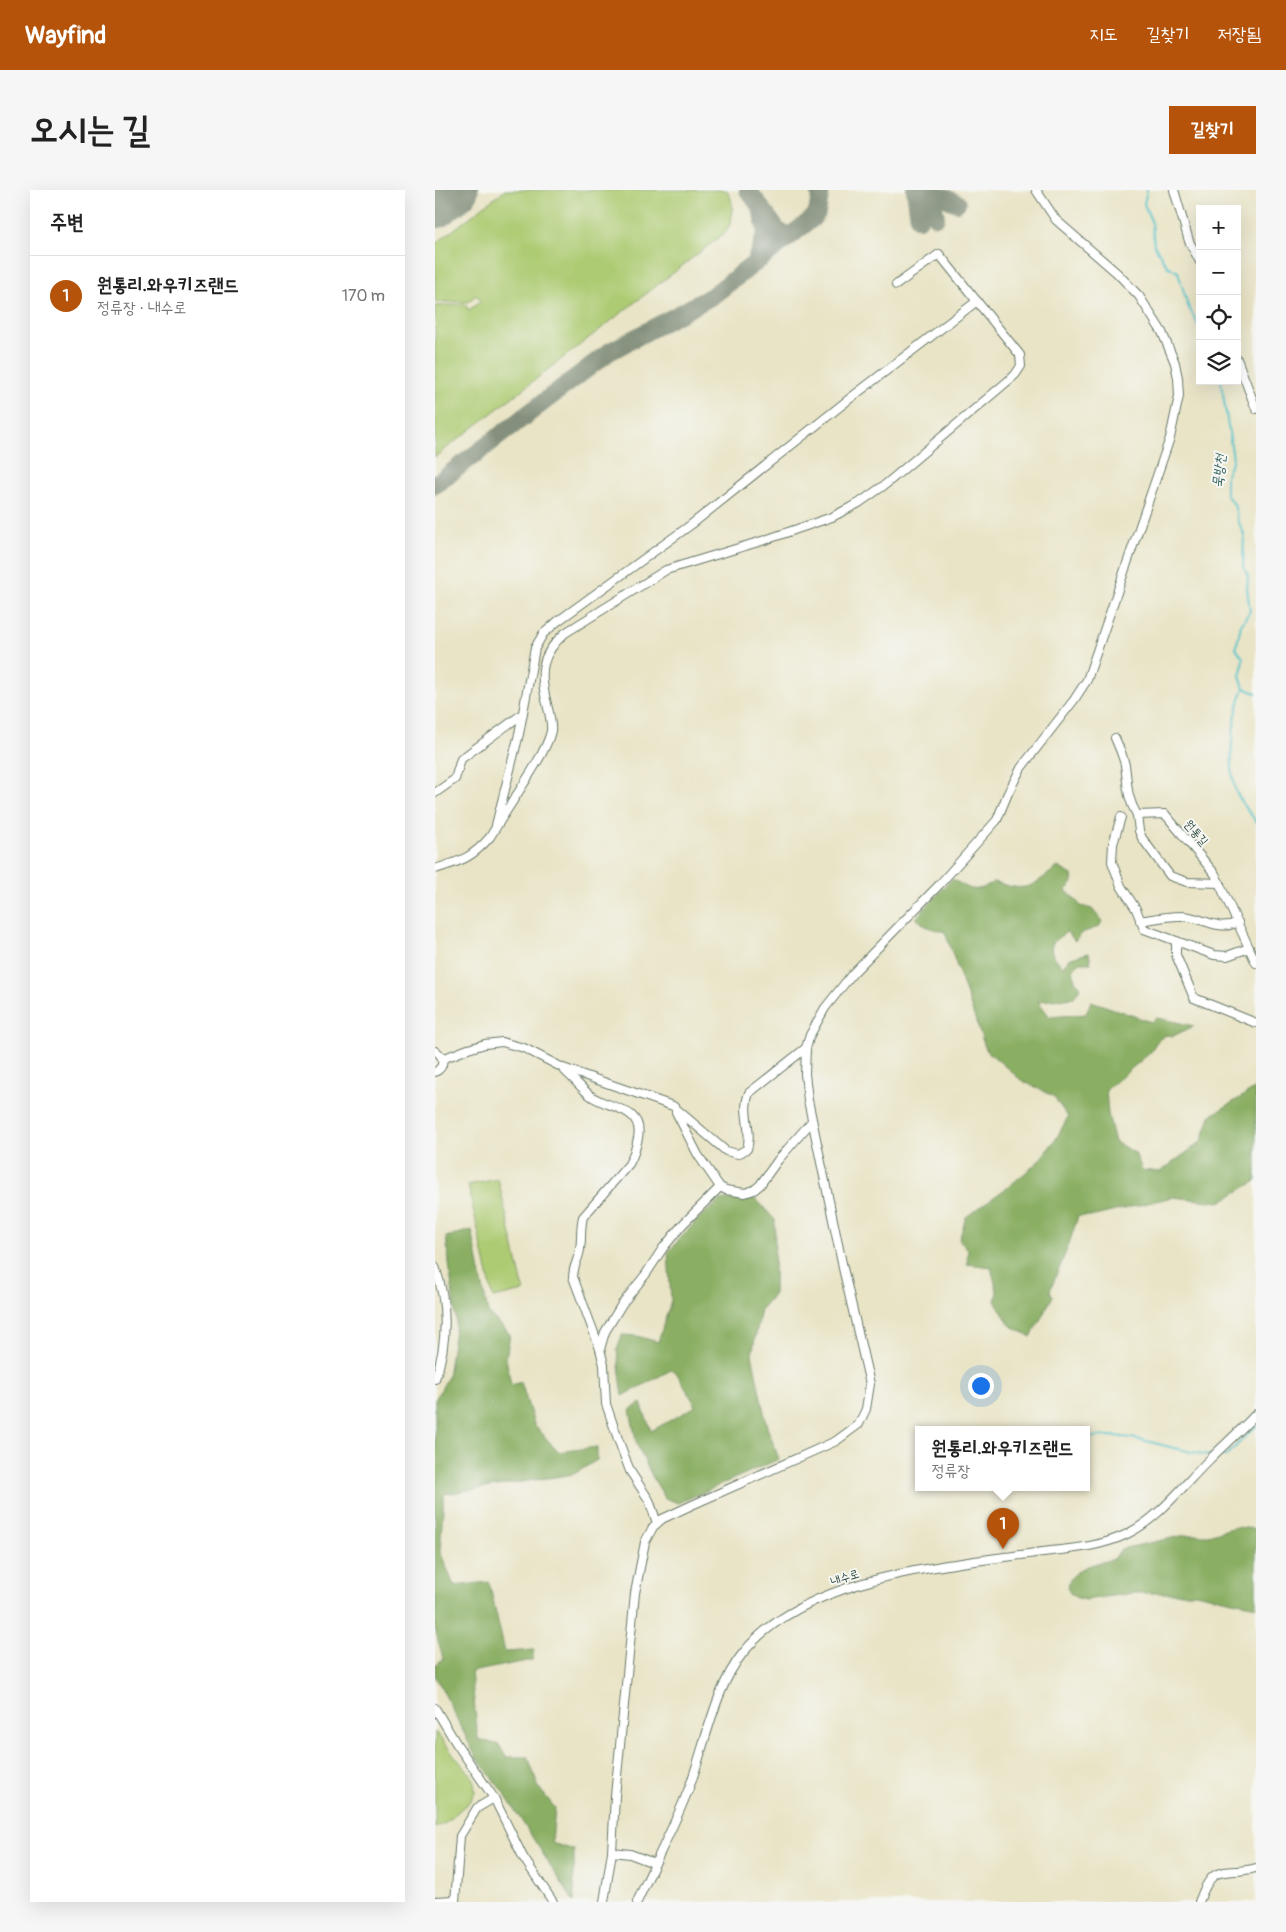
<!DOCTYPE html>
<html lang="ko">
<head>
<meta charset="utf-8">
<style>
  :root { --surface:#fff; --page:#f6f6f6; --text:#222; --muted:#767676; --line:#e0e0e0; --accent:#b45309 }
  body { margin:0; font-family:Pangolin,"Poor Story",sans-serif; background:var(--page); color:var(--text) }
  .controls { position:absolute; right:15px; top:15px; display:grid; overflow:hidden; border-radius:0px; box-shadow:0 5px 20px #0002 }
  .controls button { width:45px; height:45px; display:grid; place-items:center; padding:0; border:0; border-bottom:1px solid var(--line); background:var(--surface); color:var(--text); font:25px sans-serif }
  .you { position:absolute; left:545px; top:1195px; width:18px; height:18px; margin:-12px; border:4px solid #fff; border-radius:50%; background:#1a73e8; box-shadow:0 0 0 8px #1a73e833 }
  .badge { display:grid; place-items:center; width:32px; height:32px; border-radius:50%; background:var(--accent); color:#fff; font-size:16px; font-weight:700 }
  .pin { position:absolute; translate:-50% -41px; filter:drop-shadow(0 1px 2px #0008) }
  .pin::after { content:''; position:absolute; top:26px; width:18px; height:15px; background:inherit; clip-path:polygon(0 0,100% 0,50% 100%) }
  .popup { position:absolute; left:480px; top:1236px; width:175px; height:65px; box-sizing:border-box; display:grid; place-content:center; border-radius:0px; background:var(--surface); filter:drop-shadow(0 1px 4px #0005); font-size:16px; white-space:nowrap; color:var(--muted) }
  .popup b { font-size:19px; color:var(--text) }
  .popup::after { content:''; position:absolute; left:50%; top:100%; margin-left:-10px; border:10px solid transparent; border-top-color:var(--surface) }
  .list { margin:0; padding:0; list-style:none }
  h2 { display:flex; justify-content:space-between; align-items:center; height:65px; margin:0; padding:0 20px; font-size:21px }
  h2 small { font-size:16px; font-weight:400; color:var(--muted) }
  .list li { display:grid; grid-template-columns:32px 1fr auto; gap:15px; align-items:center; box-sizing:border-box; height:80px; padding:0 20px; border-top:1px solid var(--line) }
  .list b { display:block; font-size:19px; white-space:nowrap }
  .list p { margin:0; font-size:16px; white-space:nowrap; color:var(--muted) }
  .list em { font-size:16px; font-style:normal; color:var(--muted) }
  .icon { flex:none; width:28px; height:28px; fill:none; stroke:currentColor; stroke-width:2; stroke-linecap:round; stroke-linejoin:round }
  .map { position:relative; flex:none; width:821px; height:1712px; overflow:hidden; border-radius:0px }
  header { display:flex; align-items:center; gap:30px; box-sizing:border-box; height:70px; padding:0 25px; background:var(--accent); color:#fff }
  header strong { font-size:24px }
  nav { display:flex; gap:28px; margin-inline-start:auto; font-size:18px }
  .intro { display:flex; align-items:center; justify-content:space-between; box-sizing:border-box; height:120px; padding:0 30px }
  h1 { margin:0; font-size:35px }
  .button { padding:12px 22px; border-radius:0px; background:var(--accent); color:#fff; font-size:18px; font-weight:700 }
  main { display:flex; gap:30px; padding:0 30px }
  aside { flex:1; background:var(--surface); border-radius:0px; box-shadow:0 5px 20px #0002 }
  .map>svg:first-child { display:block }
  .green { fill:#adcb72; stroke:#668453 }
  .forest { fill:#8aaf64; stroke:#54764c }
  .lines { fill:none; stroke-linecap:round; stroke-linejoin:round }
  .stream { stroke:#55c3cb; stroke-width:2 }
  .taxiway { stroke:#84907d; stroke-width:18 }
  .runway { stroke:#84907d; stroke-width:45 }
  .minor-casing { stroke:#667767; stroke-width:10 }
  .minor { stroke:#fff; stroke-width:8 }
  .labels { text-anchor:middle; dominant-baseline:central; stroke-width:4; stroke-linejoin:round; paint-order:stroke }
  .street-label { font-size:12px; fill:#1f3d34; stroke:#f6f6f2 }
  .water-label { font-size:14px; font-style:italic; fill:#2c5e5a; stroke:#f6f6f2 }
</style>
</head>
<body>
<header>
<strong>Wayfind</strong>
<nav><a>지도</a><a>길찾기</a><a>저장됨</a></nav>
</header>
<div class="intro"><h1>오시는 길</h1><a class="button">길찾기</a></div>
<main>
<aside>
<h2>주변<small></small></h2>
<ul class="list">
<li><span class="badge">1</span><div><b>원통리.와우키즈랜드</b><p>정류장 · 내수로</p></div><em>170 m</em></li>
</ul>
</aside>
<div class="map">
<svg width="821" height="1712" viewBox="0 0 821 1712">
  <rect width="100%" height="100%" fill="#f6f6f2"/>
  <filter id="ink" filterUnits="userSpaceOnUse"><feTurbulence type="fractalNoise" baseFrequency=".02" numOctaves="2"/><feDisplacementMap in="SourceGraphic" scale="10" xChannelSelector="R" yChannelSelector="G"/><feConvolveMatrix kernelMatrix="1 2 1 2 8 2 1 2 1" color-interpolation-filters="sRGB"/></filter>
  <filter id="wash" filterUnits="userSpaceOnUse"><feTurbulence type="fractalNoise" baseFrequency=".0096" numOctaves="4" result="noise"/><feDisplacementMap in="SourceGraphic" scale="20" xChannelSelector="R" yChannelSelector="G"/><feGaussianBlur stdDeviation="1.12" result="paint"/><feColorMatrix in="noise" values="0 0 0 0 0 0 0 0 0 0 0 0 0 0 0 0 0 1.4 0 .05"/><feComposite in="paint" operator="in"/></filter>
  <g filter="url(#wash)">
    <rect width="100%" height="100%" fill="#e9e4c6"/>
    <!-- green -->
    <g class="green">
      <path d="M70,0h222c8,14 7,28 -1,42l-291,225v-151l30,-2 4,6 12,-9 -5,-6 -8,7h-33v-58z"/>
      <path d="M63,989l26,112 -31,7 -25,-113z"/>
      <path d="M0,1542l39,47 1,13 -5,9 -26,23 -9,4z"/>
    </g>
    <!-- forest -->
    <g class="forest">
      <path d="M623,677l14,8 1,8 -7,7 15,16 11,3 10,12 -3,6 -15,5 -9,9 -8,-9c-20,11 -20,18 -5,34l9,-8 18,-5 2,10h-12l-6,6 2,12 6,6 -8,11 -35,3 12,16 36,-3 5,-13 60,21 6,-4 37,8 -21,10 -7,-1 -9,6 -6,11 -45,38 2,24 7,28 20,11 7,17 18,2 42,-31 8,-25 46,-28v93l-36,21 -48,-5 -77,19h-17l-9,28 -19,47 3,5 -22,41 -21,-12 -15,-24 2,-10 -6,-24 -24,-3 1,-15 -9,-9 7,-23 42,-30 28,-23 20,-25 12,-22 -15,-21 -32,-16 -35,-30 -41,-118 -18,-5 -11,-9 36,-39c19,11 22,15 42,3 35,11 36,5 64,-15z"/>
      <path d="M321,1009l19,21 -1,74 -13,15 -9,45 15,73 12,32 -101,44 -13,-5 -13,-22 -15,-31 -7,-35 11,-7 10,28 45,-25 -20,-34 -5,-2 -48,26 -6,-46 5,-15 15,1 21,6 13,-41 -3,-49 31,-34 22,-18z"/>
      <path d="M37,1040l16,83 22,21 -4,24 5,27 10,-3 13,42 24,28 39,-5v13l-23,14 -130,20 -4,57 14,35 35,-4 16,70 29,-2 -2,10 -61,12 7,67 21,6 7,12h22l11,31 16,20 -3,35 22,7v52l-69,-107 -30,-40 -40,-80v-10l8,-6 -8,-31v-228l13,-23 8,-55 -10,-85z"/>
      <path d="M801,1337l20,2v77l-61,-13h-62l-49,7 -9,-3 -5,-4 -3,-6c6,-21 28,-23 47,-28l7,-10 65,-14h22z"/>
    </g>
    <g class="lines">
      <!-- stream -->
      <g class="stream">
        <path d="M712,0l-3,14 8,19 2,22 13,21 11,6 10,34 12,22"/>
        <path d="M786,191l12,78 -7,16v20l8,9 4,17 6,13 -1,32 5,11 -1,11 3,23 -9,14 -5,23 7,10 -1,10 -2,8 4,12 12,5"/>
        <path d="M809,498c-12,30 -16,69 -9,100 3,12 15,24 21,34"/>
        <path d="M652,1248c7,-1 15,-2 23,-2 34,1 66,15 100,19"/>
        <path d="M782,1265l9,1 30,-30"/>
      </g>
      <!-- taxiway -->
      <g class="taxiway">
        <path d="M313,0l30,41 8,4 7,-1"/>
        <path d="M480,0l4,29"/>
        <path d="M492,0l30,13"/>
        <path d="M495,0l6,27"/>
        <path d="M320,73l11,-30 -4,-21"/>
        <path d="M0,295l174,-133 103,-56 73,-56 27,-21 5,-6 3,-17 -2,-6"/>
      </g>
      <!-- runway -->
      <path class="runway" d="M0,16l21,-16"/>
    </g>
  </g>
  <g filter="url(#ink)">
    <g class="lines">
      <!-- minor casing -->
      <g class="minor-casing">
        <g id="minor">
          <path d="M739,0l15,51 11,21"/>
          <path d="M802,169l19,50"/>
          <path d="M680,548c4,9 8,18 10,27 3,20 1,31 12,50l28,-1 50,60 41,89"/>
          <path d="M0,603l20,-14 6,-20 60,-44"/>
          <path d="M702,625l2,16 3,7 28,38 17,6 33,1"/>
          <path d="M686,627l-8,27 -1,18 9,24 15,23 8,20 70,26 13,1 22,-8"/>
          <path d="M61,635l23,-91 16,-86 8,-14 15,-13 134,-97 156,-124 129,-99"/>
          <path d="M0,679c26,-8 37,-11 55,-32 14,-23 29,-45 43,-68 7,-12 15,-24 18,-38 1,-9 -2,-18 -4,-27 -8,-31 -7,-49 18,-71l101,-63 99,-30 67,-23 27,-14 27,-19 129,-109 6,-9 -1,-11 -81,-101 -43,31"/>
          <path d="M705,731c13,-2 27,-5 40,-5 20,-1 37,17 58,6"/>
          <path d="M741,751v14l18,43 62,25"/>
          <path d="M0,861c10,5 10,16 0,21"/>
          <path d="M7,869l26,-10 17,-5 17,-2 22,6 39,20 110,38 53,45 12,3 9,-5c6,-19 -6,-37 2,-56l57,-45"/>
          <path d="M130,881c9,8 17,18 26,25 18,13 53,11 47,42 -2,10 -4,17 -9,26l-46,53c-3,11 -1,21 -3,32 -1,10 -7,17 -7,28l27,72"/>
          <path d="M241,922l22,43 22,32 6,3 19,3 9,-3 6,-5 18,-25 34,-39"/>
          <path d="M0,1077c13,35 13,76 0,112"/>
          <path d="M222,1333l-8,-23 -19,-29 -12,-32 -12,-35 -2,-39 -4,-16 5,-17 17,-28 24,-30 17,-26 20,-24 37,-37"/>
          <path d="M0,1518l21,35 38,55 -17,10 -17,28 -5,66"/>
          <path d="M59,1608l29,59 30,45"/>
          <path d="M177,1662l18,2 24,9"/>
          <path d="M0,1711l20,-1"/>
          <path d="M169,1712l8,-50 3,-56 20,-203 10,-51 8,-15 9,-8 30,-14 144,-64 23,-17 7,-15 4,-25 -27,-116 -35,-168 -3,-26 1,-26 4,-13 15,-27 28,-35 86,-88 58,-65 11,-27 13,-25 53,-68 13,-20 83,-242 9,-42 -1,-18 -3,-15 -13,-31 -23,-36 -22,-23 -61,-53 -20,-30"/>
          <path d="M202,1712c17,-38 37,-75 52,-114 16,-42 26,-101 54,-135 62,-77 200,-87 292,-100 30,-4 64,-5 92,-19 33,-16 57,-50 83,-75 15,-15 31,-29 46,-45"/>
          <path d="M764,1712c15,-42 23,-25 57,-34"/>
        </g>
      </g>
      <!-- minor -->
      <use href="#minor" class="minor"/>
    </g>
  </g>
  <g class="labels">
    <!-- street labels -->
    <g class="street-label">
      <text transform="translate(761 643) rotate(49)">원통길</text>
      <text transform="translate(410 1388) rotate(-18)">내수로</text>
    </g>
    <!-- water labels -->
    <g class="water-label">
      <text transform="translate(784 281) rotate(-84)">묵방천</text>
    </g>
  </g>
</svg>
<div class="controls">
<button>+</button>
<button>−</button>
<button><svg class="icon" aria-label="locate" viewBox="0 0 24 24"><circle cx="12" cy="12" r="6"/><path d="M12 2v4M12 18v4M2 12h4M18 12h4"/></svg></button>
<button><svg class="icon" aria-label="layers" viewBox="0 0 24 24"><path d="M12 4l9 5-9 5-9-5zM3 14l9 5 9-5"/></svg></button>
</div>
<div class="you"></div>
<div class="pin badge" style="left:568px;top:1359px">1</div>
<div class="popup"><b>원통리.와우키즈랜드</b>정류장</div>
</div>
</main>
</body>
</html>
